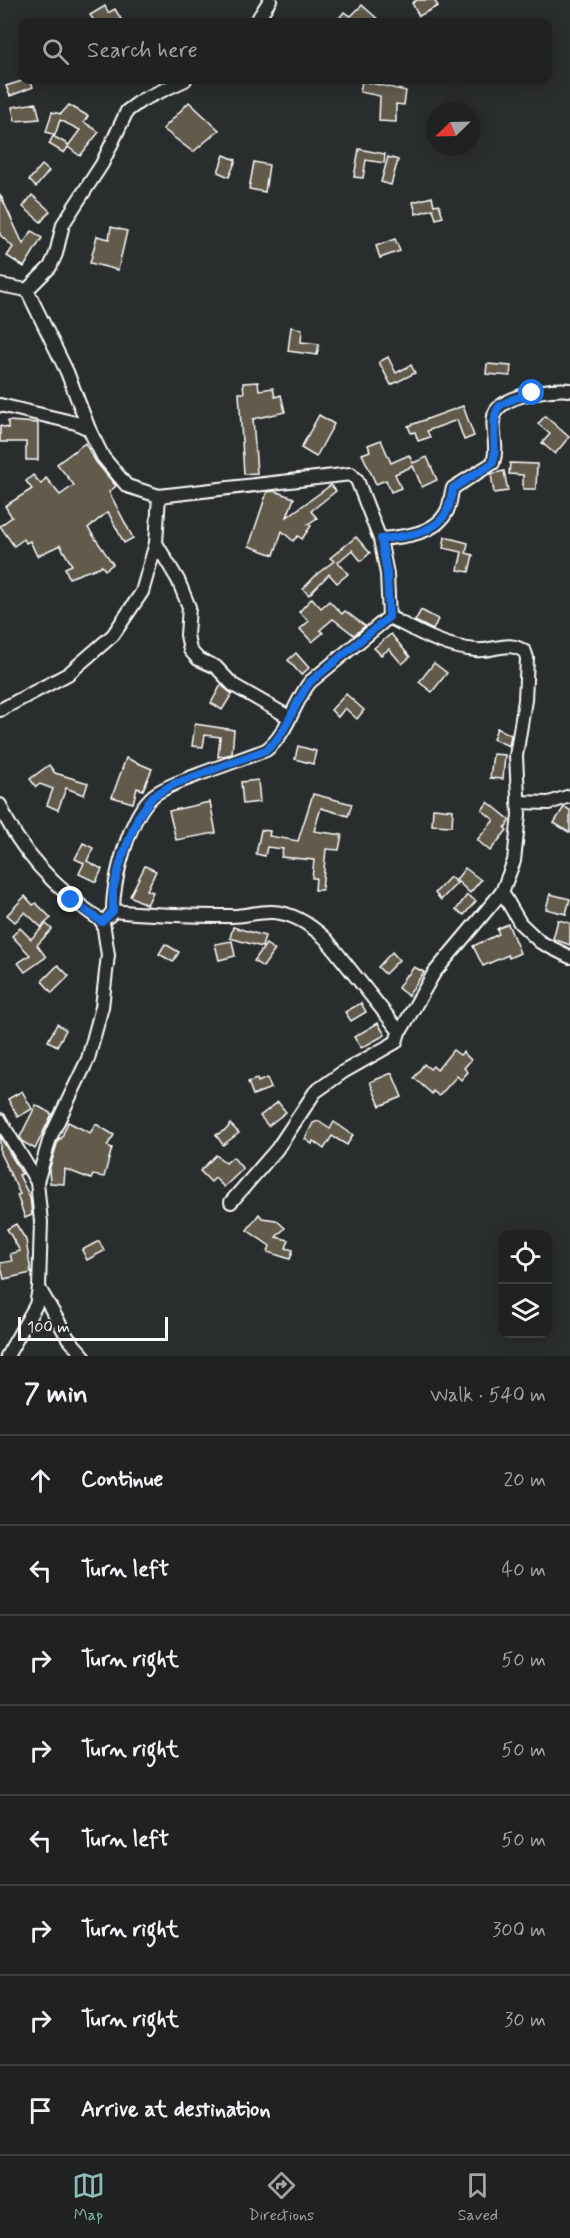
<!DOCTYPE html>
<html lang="en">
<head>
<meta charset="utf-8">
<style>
  :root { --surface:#202222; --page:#282a2a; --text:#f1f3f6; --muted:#a2a4a5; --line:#3d3f40; --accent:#8bbbb9 }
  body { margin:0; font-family:Mynerve,sans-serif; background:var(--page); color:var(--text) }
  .controls { position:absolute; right:18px; bottom:18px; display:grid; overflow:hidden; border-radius:12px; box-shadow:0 3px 15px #0003 }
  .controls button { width:54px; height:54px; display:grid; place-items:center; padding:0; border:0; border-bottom:2px solid var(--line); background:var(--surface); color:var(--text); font:30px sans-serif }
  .compass { position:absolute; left:426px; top:102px; width:54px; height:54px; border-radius:50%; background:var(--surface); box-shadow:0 3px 15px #0003; rotate:247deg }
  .scale { position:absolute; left:18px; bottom:15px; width:150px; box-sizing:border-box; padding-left:6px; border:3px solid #fff; border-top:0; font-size:16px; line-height:21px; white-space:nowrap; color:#fff; -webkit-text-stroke:4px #2a2d2e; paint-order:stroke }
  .stop { position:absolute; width:18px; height:18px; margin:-14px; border:4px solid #1a73e8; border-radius:50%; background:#fff }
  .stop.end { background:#1a73e8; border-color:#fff; box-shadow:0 2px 6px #0008 }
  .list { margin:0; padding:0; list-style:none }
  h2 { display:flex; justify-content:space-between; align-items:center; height:78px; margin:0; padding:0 24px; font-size:26px }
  h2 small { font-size:20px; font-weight:400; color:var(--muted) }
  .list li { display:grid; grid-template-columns:39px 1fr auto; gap:18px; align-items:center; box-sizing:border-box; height:90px; padding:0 24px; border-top:2px solid var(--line) }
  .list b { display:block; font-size:22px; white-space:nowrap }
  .list em { font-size:20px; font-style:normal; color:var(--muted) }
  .icon { flex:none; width:33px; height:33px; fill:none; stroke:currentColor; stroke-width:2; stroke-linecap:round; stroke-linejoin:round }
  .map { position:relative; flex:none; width:570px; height:1356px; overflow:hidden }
  .search { position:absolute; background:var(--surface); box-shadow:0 3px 15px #0003; left:18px; right:18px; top:18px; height:66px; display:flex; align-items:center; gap:15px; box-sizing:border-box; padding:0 21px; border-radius:12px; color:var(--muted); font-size:22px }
  .sheet { height:798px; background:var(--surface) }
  nav { display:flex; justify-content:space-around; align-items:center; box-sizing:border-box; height:84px; border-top:2px solid var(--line); background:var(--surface); font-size:16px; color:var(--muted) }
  nav a { display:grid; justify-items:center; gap:3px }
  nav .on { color:var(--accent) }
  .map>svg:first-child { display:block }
  .building { fill:#625a4b; stroke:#fff; stroke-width:1.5 }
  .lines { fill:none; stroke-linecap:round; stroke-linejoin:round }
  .street-casing { stroke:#fff; stroke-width:16 }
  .street { stroke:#2a2d2e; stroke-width:12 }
  .route { stroke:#1a73e8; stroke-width:8 }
</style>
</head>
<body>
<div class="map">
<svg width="570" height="1356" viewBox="0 0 570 1356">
  <rect width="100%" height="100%" fill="#2a2d2e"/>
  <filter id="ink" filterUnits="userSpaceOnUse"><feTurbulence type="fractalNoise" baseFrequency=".0167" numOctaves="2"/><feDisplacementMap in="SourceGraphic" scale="12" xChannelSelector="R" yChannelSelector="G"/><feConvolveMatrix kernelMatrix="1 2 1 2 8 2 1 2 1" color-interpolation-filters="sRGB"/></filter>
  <g filter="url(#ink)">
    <!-- building -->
    <g class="building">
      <path d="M417,0h17l4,6 -19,10 -7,-13z"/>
      <path d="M362,5l19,17h-45l8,-10 7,4z"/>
      <path d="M105,6l3,7 7,-4 6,10 -6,3h-20l-5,-7z"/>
      <path d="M25,80h5l3,7 -23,9 -4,-10z"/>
      <path d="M362,81l44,10 -2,14 -8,-1v18l-17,-1 1,-25 -20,-4z"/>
      <path d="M189,102l30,28 -26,22 -30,-23z"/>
      <path d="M36,103l4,16 -25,2 -3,-14z"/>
      <path d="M69,105l19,11 -4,6 15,10 -19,24 -12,-9 -4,6 -15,-9 4,-8 16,9 -1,1 12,-16 -20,-10 -5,15 -9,-3 6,-20 9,2z"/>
      <path d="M359,149l26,5 -1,9 -18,-3 -3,18 -9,-1z"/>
      <path d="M224,155l12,5 -7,17 -11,-5z"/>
      <path d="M388,157l10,3 -7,25 -10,-3z"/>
      <path d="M254,162l15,3 -4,27 -16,-3z"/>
      <path d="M42,165l7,6 -13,16 -7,-7z"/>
      <path d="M0,194l23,50 9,-13 10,7 -18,29 -17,-11 6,-9 -13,-12z"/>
      <path d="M32,195l18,16 -9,11 -18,-15z"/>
      <path d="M432,197l2,8 5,-1 4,13 -7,2 -3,-10 -17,5 -3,-12z"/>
      <path d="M111,227l16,4 -9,39 -28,-7 7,-27 12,3z"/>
      <path d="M395,239l5,12 -20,7 -4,-12z"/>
      <path d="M291,327l11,2 -1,13 18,2 -2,11 -29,-4z"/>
      <path d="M388,357l8,16 15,-8 4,8 -24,12 -12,-23z"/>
      <path d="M487,364l24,2 -1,10 -24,-2z"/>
      <path d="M258,382l1,8 14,-2 2,9 6,-2 4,17 -32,7 4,54 -13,1 -5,-81h5l-1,-10z"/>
      <path d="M463,406l11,30 -10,4 -7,-20 -30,11 3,6 -12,4 -3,-9 -4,1 -3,-7z"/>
      <path d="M319,415l15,9 -18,33 -15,-9z"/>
      <path d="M545,416l24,21 -14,17 -13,-11 8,-9 -12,-10z"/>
      <path d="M8,421l30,2v37h-12v-18h-26v-16l8,2z"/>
      <path d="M381,440l10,23 18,-8 4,8 14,-6 10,23 -15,7 -9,-21 -18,8 6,14 -10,4 -5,-12 -10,4 -14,-30 8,-3 -2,-6z"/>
      <path d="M85,443l11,19 20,24 -7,6 24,46 -9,5 -16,-31 -20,16 25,36 -8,6 -3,-4 -33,12 -4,-10 7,-3 -12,-20 -23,11 -7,-15 -4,2 -2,-4 -10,7 -14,-20 12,-9 -7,-11 27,-17 -6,-8 7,-6 8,9 5,-6 14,17 14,-10 -17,-21z"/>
      <path d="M510,463l27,1 -1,25h-13v-14l-14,-1z"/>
      <path d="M504,471l4,20 -14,2 -3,-19z"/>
      <path d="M331,485l5,6 -25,20 6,7 -9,6 3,2 -9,13 -4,-3 -5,5 -11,-10 -8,24 -25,-9 18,-54 7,-1 20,7 -7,19z"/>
      <path d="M356,537l14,16 -9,8 -9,-11 -14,12 10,12 -11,9 -8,-9 -20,21 -6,-6 14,-15 17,-13 -4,-3z"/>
      <path d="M445,537l23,6 -2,10 7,2 -4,17 -11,-2 4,-18 -19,-4z"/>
      <path d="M312,598l9,10 8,-7 13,13 3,-3 20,15 -11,9 -21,-16 -13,11 3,3 -11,9 -12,-13 9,-8 -10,-9z"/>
      <path d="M421,610l17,9 -5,11 -18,-9z"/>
      <path d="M391,634l19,23 -8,7 -13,-15 -8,6 -7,-7z"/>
      <path d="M296,653l13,15 -8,7 -13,-15z"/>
      <path d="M434,663l13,10 -15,19 -13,-10z"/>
      <path d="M221,685l11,9 -10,16 -11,-7z"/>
      <path d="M346,694l18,16 -7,9 -12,-11 -7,9 -7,-7z"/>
      <path d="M195,724l39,6 -2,24 -14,3 2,-20 -15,-2 -2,12 -11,-1z"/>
      <path d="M497,728l14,7 -2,11 -16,-7z"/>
      <path d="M298,746l18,5 -3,13 -18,-5z"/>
      <path d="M493,754l12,1 -2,24 -13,-1z"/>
      <path d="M126,758l26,11 -9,21 -6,-2 -4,15 -21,-6z"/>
      <path d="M49,765l6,8 33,10 -4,12 -18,-7 -8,22 -11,-5 6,-16 -13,-5 -4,3 -6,-8z"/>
      <path d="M258,780l2,22 -17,2 -2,-22z"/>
      <path d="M313,794l39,10 -4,12 -27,-8 -7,23 28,4 -3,15 -13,-1 -4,41h-7l1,-12h-4l2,-18 -33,-3 2,-8 -16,-2 -2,9 -9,-2 5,-24 9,1 -1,5 29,5z"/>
      <path d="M210,802l6,31 -40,7 -7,-29z"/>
      <path d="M488,802l22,18 -5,8 2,2 -17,21 -13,-11 17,-20 -12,-10z"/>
      <path d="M564,807l6,3v23l-16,-10z"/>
      <path d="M433,808l20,2 -1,16 -20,-1z"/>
      <path d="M83,843l10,5 -6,13 15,8 -6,13 -17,-8 5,-11 -9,-4z"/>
      <path d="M145,866l11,5 -9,19 6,2 -6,13 -17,-9z"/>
      <path d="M465,868l16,12 -11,13 -14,-13z"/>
      <path d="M450,877l7,6 -16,17 -6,-7z"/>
      <path d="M550,894l20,5 -4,15 -20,-5z"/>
      <path d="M467,895l9,6 -12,14 -8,-5z"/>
      <path d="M25,896l8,9 3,-2 15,15 -10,9 -16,-15 -10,10 -8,-7z"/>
      <path d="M558,920l12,3v22l-17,-6z"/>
      <path d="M46,924l6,5 -15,16 9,12 -21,15 -7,-9 12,-8 -18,-19 8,-8 11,11z"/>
      <path d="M508,924l12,29 -11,5 -1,-3 -25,11 -10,-20 26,-12 -2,-5z"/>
      <path d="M233,927l32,9 -3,11 -32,-9z"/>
      <path d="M232,941l3,15 -16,4 -4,-16z"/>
      <path d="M165,944l14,8 -6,10 -14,-8z"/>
      <path d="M266,944l9,6 -12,17 -9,-6z"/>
      <path d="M392,952l7,8 -14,14 -7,-7z"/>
      <path d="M58,965l11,11 -17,17 -10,-12z"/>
      <path d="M414,967l10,5 -16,24 -10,-8 8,-13h2z"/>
      <path d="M361,1003l5,9 -15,9 -6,-9z"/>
      <path d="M378,1023l7,12 -24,13 -7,-11z"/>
      <path d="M57,1024l9,6 -9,16 -9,-5z"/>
      <path d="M453,1050l7,5 3,-3 8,8 -7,8 4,4 -7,8 -4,-4 -18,20 -6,-5 -1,3 -18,-16 10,-14 6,5 3,-3 4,4z"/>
      <path d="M392,1073l10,24 -22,9 -10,-24z"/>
      <path d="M267,1078l4,10 -18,7 -5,-13 9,-3 1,3z"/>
      <path d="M22,1091l10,18 -14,8 -10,-18z"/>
      <path d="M278,1102l8,10 -18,14 -8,-10z"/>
      <path d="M36,1105l16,9 -17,35 -12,-7 -3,-5z"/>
      <path d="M318,1121l12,8 4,-7 19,13 -6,10 -15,-9 -8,13 -11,-8 -1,3 -7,-5 8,-16z"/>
      <path d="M68,1122l22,11 6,-9 18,11 -7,11 5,2 -8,29 -11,-2 -2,4 -26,-10 -1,15 -14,-1 -1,-13 9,-29 1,-3 2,1z"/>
      <path d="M230,1124l9,9 -16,12 -7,-10 11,-6z"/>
      <path d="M0,1136l22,38 -3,1 11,22 2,18 -7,3 -8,-23 3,-1 -20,-41z"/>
      <path d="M216,1155l10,8 7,-6 10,12 -19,18 -9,-9 -4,4 -11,-11z"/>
      <path d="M259,1214l3,4 14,2 9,8 -9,9 13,3 -3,8 7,2 -3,9 -22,-7 2,-6 -23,-16z"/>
      <path d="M16,1224l10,16 5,33 -27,6 -4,-16 12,-2 -2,-7 10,-3 -13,-22z"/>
      <path d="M99,1241l5,10 -17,9 -5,-10z"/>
    </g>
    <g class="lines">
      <!-- street casing -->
      <g class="street-casing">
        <g id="street">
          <path d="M256,22l14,-22"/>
          <path d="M0,285l27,5 40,82 22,57 14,28 24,29 32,10 192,-22 6,6 23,59 7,35 2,43c28,14 54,30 87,33 17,2 33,-11 49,2l2,6 -2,42 -9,56 3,59 -5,46 -12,31 18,31 20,19 30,15"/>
          <path d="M27,290l23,-23 6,-13 7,-30 39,-60 25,-53 15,-11 43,-20"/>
          <path d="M0,405l76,18 13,6"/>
          <path d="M380,539c23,-2 56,-5 67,-28 4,-8 3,-15 6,-23l40,-25c6,-17 -2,-31 1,-47 3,-20 59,-29 76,-26"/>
          <path d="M156,543l22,37 11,27 -2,28 3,15 8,9 18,8 17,18 56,32"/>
          <path d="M0,710l68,-36 45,-39 29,-43 14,-49 3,-47"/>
          <path d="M518,802l31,1 21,-7"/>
          <path d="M0,805c20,49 60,87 103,117l5,33 -6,52 -14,52 -38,79 -13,44 4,40 -2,66 29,50 16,18"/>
          <path d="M113,911c40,4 79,5 119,5 14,0 28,-5 41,-4 20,1 39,14 53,27l70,88 4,2 3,-2 31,-54 68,-81"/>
          <path d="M109,916l4,-5c0,-30 16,-96 41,-116 13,-10 31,-15 46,-21 22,-8 44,-16 66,-24 21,-15 28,-48 44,-68l79,-65"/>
          <path d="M0,1120l37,62"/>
          <path d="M231,1202l46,-53 38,-57 28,-20 53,-30 4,-13"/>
          <path d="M7,1356l29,-51 3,-17"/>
        </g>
      </g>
      <!-- street -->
      <use href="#street" class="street"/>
    </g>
  </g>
  <g class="lines" filter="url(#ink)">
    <!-- route -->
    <path class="route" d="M71,900l31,22 11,-11v-21l9,-33 16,-40 15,-21 21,-12 92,-34c21,-15 28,-48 44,-68l79,-65 -2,-43 -6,-35c22,-2 55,-5 66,-28 4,-8 4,-15 6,-23l40,-25c5,-15 -4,-48 7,-57 8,-7 22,-9 32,-13"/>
  </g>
</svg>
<div class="controls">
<button><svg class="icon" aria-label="locate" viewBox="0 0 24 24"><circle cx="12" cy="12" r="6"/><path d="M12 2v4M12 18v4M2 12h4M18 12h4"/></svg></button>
<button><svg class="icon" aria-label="layers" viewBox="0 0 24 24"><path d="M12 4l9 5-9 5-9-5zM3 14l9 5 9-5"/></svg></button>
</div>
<svg class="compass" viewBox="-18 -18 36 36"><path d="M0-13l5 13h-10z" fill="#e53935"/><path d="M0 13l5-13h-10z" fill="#a2a4a5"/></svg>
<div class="scale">100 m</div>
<div class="stop" style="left:532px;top:393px"></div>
<div class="stop end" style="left:71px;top:900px"></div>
<div class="search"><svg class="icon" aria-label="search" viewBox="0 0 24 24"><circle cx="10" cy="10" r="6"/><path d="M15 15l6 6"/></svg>Search here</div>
</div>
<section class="sheet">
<h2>7 min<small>Walk · 540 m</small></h2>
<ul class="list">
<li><svg class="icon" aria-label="ahead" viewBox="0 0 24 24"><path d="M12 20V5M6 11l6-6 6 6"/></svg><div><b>Continue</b></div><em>20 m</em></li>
<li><svg class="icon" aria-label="left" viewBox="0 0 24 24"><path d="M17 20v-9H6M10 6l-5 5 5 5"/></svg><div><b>Turn left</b></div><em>40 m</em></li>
<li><svg class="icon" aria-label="right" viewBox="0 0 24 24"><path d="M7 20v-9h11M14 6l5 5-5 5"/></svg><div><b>Turn right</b></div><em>50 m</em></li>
<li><svg class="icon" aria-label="right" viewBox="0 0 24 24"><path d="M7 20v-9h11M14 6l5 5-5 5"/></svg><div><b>Turn right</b></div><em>50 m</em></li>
<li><svg class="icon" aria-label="left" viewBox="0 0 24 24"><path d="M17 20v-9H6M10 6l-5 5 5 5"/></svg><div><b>Turn left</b></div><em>50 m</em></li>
<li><svg class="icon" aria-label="right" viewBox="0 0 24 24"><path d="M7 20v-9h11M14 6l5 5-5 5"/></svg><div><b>Turn right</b></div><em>300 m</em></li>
<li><svg class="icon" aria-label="right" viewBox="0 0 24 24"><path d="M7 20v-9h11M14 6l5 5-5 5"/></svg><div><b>Turn right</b></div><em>30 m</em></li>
<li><svg class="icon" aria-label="arrive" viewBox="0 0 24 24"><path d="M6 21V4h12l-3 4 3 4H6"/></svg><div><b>Arrive at destination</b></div></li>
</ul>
</section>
<nav>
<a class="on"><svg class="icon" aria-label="map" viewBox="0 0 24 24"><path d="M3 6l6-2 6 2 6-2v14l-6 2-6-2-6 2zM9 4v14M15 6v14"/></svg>Map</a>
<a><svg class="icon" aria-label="directions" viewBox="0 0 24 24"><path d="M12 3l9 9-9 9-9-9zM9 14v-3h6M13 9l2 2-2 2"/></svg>Directions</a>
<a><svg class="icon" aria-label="saved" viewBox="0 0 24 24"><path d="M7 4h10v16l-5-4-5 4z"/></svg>Saved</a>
</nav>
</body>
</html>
